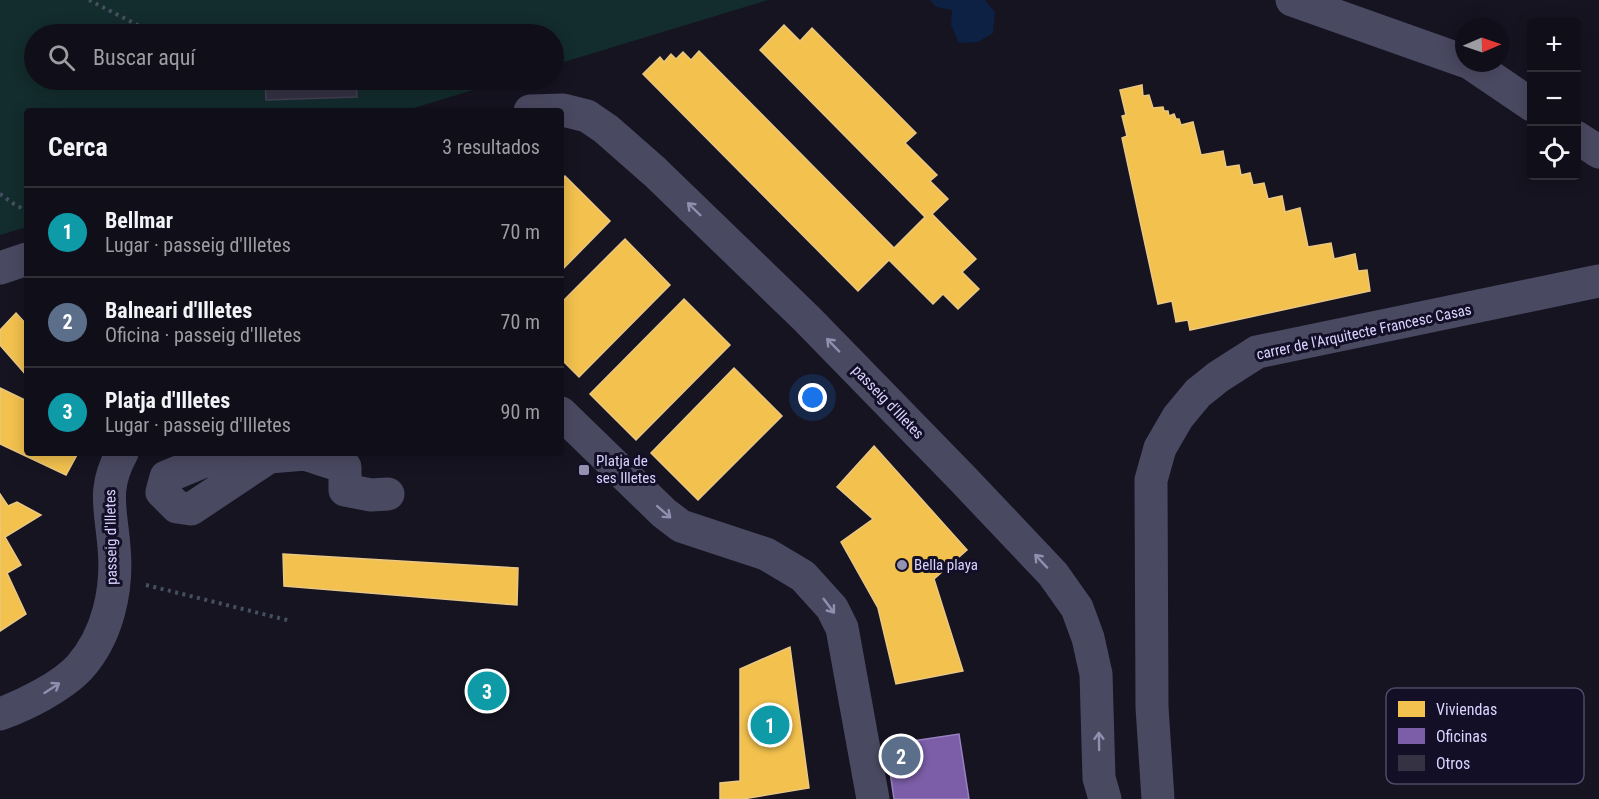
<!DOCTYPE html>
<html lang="es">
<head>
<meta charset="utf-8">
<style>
  :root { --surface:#100f19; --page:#1e1d26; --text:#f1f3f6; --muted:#9c9ca2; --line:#302f38; --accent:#b45309 }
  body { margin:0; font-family:"Roboto Condensed",sans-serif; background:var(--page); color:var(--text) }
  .controls { position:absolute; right:18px; top:18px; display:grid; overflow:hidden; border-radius:6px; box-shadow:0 3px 15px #0003 }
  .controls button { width:54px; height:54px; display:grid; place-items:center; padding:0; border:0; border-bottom:2px solid var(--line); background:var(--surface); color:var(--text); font:30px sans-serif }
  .compass { position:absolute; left:1455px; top:18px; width:54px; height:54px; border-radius:50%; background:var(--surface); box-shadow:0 3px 15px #0003; rotate:88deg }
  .you { position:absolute; left:813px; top:398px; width:21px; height:21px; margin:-15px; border:4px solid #fff; border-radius:50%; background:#1a73e8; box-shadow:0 0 0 9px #1a73e833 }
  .badge { display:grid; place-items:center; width:39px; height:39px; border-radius:50%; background:var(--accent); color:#fff; font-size:20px; font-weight:700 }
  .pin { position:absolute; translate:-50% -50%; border:3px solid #fff; box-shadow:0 2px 6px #0006 }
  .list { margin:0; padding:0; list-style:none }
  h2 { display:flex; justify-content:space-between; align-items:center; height:78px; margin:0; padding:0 24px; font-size:26px }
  h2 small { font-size:20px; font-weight:400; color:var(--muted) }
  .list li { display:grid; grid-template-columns:39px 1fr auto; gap:18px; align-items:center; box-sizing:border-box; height:90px; padding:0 24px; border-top:2px solid var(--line) }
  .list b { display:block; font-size:22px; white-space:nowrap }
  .list p { margin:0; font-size:20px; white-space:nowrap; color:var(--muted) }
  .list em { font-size:20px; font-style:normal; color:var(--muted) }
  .icon { flex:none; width:33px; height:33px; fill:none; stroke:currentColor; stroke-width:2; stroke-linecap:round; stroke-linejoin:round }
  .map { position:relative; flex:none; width:1599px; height:799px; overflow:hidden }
  .search { position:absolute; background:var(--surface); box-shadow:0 3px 15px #0003; left:24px; top:24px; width:540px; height:66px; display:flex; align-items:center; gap:15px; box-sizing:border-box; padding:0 21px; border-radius:33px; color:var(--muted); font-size:22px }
  .panel { position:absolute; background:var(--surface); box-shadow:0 3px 15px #0003; left:24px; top:108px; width:540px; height:348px; border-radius:6px }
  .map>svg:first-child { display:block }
  .green { fill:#132c2d }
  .water { fill:#0d2144 }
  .homes { fill:#f2c14e; stroke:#eac783; stroke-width:1.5 }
  .offices { fill:#7b5ea7; stroke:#9781c1; stroke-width:1.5 }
  .building { fill:#343243; stroke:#433f54; stroke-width:1.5 }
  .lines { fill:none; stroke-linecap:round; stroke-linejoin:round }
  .path { stroke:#44505f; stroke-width:4; stroke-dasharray:3 4.5; stroke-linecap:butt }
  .minor { stroke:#4a4962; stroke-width:33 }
  .oneway { stroke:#928eb0 }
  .poi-dot { fill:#9591b1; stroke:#130f26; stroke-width:2 }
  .labels { text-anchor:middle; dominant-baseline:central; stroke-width:6; stroke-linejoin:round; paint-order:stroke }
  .street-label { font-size:15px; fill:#d9d4ff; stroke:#130f26 }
  .poi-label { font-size:15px; fill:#d9d4ff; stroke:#130f26; text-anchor:start }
  .key { fill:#130f26; stroke:#4e4a67; stroke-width:1.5 }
  .key-label { font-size:16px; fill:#d9d4ff }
</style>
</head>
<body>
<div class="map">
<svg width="1599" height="799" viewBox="0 0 1599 799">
  <rect width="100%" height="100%" fill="#161421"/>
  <!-- green -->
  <path class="green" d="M0,0h768l-214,65v-31h-520v46h472l-102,31h-377v116l-27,8z"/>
  <!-- water -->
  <path class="water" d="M930,0h55l10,12 -2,21 -15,9 -19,1 -8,-18 1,-15 -15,-3z"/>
  <!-- homes -->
  <g class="homes">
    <path d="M784,25l16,16 12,-13 104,105 -11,10 32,32 -7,6 18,18 -16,15 44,45 -14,13 17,17 -21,20 -15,-15 -10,10 -44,-44 -31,31 -215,-217 17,-17 4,5 7,-8 5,5 7,-7 8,8 8,-9 195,197 31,-31 -165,-167z"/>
    <path d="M1142,85l1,11 6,-1 4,13 10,-1 1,4h4l1,5 5,-2 2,5h3l2,6 12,-3 8,33 22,-4 3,16 13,-2 2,10 9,-2 3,12 11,-2 4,16 14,-3 3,16 15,-4 8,39 23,-4 3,16 21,-5 3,17 9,-1 3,21 -180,39 -2,-10 -12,2 -4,-21 -14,3 -36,-166 5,-2 -5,-20 4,-1 -6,-25z"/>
    <path d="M565,176l45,45 -49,50v-91z"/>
    <path d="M625,239l45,46 -91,92 -18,-18v-56z"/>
    <path d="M684,299l46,46 -94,95 -46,-46z"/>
    <path d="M16,313l11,12v51l-27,-31v-15z"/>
    <path d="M734,368l48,48 -84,84 -47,-47z"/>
    <path d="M0,388l27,13v52h51l-12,22 -66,-31z"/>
    <path d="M874,446l93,104 -33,29 29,92 -67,13 -18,-76 -37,-66 32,-23 -36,-32z"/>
    <path d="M0,494l8,12 9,-4 24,13 -36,22 16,28 -14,8 19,41 -26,17z"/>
    <path d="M283,554l235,14 -1,37 -233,-19z"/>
    <path d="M790,647l19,141 -66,11h-23v-16l20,-2v-112z"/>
  </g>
  <!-- offices -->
  <path class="offices" d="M959,734l10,65h-75l-8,-54z"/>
  <!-- building -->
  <path class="building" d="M265,80h91l1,17 -91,3z"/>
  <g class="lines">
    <!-- path -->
    <g class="path">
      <path d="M89,0l66,34"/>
      <path d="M0,194l14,10 13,7"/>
      <path d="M146,585l145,36"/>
    </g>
    <!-- minor -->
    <g class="minor">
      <path d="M1292,0l172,61"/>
      <path d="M1470,63l62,42"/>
      <path d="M530,111l33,-1 24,6 19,13 49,43 152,147 154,158 92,97 24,34 11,30 8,36 3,104 6,21"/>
      <path d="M1576,137l23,15"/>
      <path d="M0,268l27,-9"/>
      <path d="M561,413l103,100 17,13 85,28 37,22 29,32 10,20 31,171"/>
      <path d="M224,453l-58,24 -4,15 15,15 14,2 78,-52 36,-3 40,13v23l26,5 17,-1"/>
      <path d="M0,714c25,-9 61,-27 79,-46 29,-32 39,-79 35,-121 -3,-38 -12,-58 8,-94"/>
      <path d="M1158,799l-6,-92 -1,-227 9,-32 18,-31 20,-24 20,-16 39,-25 342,-71"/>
    </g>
  </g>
  <!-- one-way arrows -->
  <defs><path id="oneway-shaft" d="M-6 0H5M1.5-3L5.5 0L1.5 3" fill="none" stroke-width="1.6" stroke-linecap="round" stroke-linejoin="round" transform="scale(1.5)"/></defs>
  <g class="oneway">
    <use href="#oneway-shaft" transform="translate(694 209) rotate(-136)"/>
    <use href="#oneway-shaft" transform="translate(833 345) rotate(-134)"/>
    <use href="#oneway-shaft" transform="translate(664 512) rotate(41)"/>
    <use href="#oneway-shaft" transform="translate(1041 561) rotate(-133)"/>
    <use href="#oneway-shaft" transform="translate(829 606) rotate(53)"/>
    <use href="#oneway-shaft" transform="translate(52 688) rotate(-33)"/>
    <use href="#oneway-shaft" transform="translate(1099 741) rotate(-91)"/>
  </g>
  <!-- markers -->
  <g class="poi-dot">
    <rect x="578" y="464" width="12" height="12" rx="3"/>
    <circle cx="902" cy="565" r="6"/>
  </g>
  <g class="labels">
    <!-- street labels -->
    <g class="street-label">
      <text transform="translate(1364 332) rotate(-12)">carrer de l'Arquitecte Francesc Casas</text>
      <text transform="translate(888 402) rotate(46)">passeig d'Illetes</text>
      <text transform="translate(111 537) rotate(-91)">passeig d'Illetes</text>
    </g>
    <!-- poi labels -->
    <g class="poi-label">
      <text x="596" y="461">Platja de<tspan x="596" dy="17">ses Illetes</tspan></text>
      <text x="914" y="565">Bella playa</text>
    </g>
  </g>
  <!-- legend -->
  <rect x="1386" y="688" width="198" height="96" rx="9" class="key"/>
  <rect x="1398" y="701" width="27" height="16" fill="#f2c14e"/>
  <rect x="1398" y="728" width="27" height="16" fill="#7b5ea7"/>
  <rect x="1398" y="755" width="27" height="16" fill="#343243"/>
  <g class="key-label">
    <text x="1436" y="715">Viviendas</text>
    <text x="1436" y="742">Oficinas</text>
    <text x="1436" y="769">Otros</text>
  </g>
</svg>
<div class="controls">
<button>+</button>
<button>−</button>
<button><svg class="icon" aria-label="locate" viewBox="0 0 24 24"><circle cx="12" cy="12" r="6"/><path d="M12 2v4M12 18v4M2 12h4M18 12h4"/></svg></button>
</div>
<svg class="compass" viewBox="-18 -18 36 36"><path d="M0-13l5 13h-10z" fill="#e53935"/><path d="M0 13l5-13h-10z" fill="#9c9ca2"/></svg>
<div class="you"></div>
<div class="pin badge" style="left:770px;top:725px;background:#0f9aa8">1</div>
<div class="pin badge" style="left:901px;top:756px;background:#5c6f8a">2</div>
<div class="pin badge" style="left:487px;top:691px;background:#0f9aa8">3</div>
<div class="search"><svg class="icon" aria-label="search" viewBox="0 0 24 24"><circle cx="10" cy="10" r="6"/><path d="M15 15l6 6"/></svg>Buscar aquí</div>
<section class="panel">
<h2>Cerca<small>3 resultados</small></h2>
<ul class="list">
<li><span class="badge" style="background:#0f9aa8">1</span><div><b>Bellmar</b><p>Lugar · passeig d'Illetes</p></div><em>70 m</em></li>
<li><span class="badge" style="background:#5c6f8a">2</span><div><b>Balneari d'Illetes</b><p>Oficina · passeig d'Illetes</p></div><em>70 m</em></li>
<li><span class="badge" style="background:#0f9aa8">3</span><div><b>Platja d'Illetes</b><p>Lugar · passeig d'Illetes</p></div><em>90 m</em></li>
</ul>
</section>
</div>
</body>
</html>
